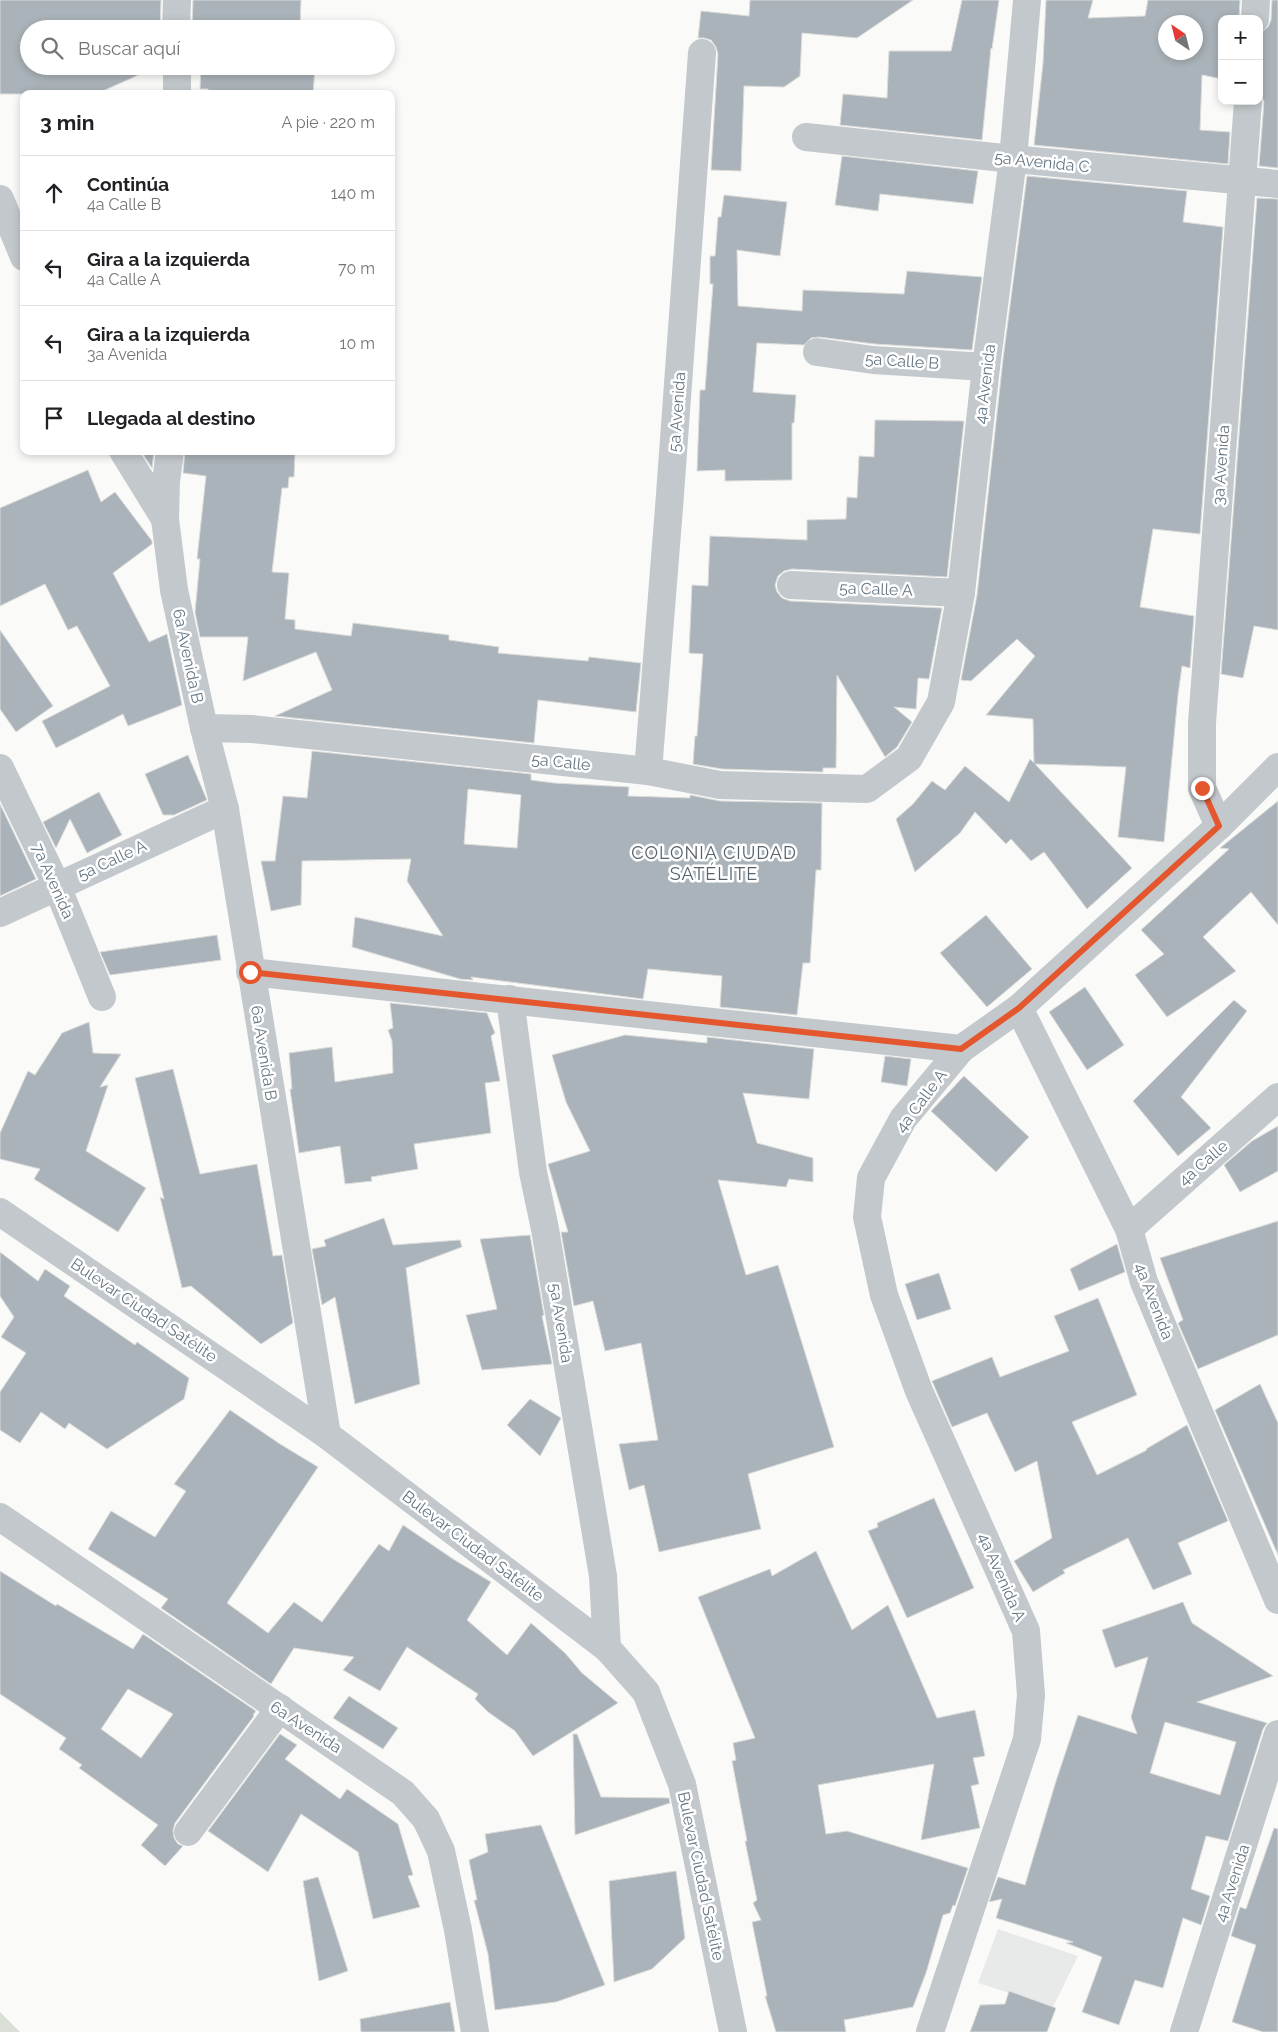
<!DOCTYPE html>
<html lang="es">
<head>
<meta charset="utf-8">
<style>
  :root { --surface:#fff; --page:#f2f2f2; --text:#202124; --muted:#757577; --line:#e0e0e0 }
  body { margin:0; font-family:Raleway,sans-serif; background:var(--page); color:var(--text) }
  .controls { position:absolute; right:15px; top:15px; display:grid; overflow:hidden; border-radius:10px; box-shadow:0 2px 8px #0003 }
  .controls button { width:45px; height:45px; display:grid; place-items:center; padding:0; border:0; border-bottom:1px solid var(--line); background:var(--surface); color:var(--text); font:25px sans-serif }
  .compass { position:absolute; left:1158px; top:15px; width:45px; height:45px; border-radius:50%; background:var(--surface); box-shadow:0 2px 8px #0003; rotate:325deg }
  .stop { position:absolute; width:15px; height:15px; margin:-11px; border:4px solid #e4572e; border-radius:50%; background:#fff }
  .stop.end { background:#e4572e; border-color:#fff; box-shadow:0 1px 5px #0008 }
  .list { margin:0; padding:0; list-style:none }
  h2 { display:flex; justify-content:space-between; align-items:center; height:65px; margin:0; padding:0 20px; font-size:21px }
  h2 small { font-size:16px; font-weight:400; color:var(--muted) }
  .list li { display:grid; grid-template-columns:32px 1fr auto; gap:15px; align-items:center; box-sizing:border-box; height:75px; padding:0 20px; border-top:1px solid var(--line) }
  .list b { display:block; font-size:19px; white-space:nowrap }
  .list p { margin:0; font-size:16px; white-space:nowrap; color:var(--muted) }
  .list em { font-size:16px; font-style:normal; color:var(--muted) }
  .icon { flex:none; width:28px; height:28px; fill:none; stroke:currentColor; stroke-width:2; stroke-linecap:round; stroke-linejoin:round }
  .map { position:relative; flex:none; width:1278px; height:2032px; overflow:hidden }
  .search { position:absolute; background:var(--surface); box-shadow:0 2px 8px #0003; left:20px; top:20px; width:375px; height:55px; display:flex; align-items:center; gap:12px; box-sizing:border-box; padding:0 18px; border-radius:28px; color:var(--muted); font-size:19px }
  .panel { position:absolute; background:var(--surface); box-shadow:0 2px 8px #0003; left:20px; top:90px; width:375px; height:365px; border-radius:10px }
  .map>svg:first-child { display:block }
  .built { fill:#e8e9e9 }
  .green { fill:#dadfd7 }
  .building { fill:#aab3b9; stroke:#dcdcda; fill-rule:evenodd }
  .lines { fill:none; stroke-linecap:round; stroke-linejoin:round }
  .minor { stroke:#c3c8cc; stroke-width:28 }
  .tertiary { stroke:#c3c8cc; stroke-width:28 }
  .route { stroke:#e4572e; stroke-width:6 }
  .labels { text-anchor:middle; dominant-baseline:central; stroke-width:5; stroke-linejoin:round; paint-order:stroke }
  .street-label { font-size:16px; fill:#657683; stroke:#fff }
  .neighbourhood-label { font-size:18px; letter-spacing:1px; fill:#57646e; stroke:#fff }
</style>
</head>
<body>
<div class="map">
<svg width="1278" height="2032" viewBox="0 0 1278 2032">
  <rect width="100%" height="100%" fill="#fafaf8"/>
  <!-- built -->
  <path class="built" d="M998,1929l80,27 -25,51 -75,-24z"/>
  <!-- green -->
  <path class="green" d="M0,2012l20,20h-20z"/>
  <!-- building -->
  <g class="building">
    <path d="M0,0h161l-1,29h-131v37h122l1,3 -56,25h-96z"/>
    <path d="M193,0h108l-1,29h-108z"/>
    <path d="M750,0h163l-56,38 -55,-5 -2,43 -16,11 -40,-1 -3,85 -30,-1 7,-116 -2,-7 -5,-7 -7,-2h-6l3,-27 48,5z"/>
    <path d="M962,0h37l-7,49 -1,-1 -9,92 -142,-15 3,-31 44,4 2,-47h62z"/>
    <path d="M1046,0h47l-5,18 57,-2 3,-16h92l-1,19h-17v60l-20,-4 -2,55 30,2 -2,32 -194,-19 9,-82zM1166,22h30v30h-30z"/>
    <path d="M1272,0h6v168l-19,-2 5,-64 -4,-10 1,-6 -2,-1v-51l9,-7 3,-7z"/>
    <path d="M201,66l114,1 -2,27h-105v-5h-8z"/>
    <path d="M842,156l136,15 -5,33 -93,-10 -2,17 -43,-6z"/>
    <path d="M1027,176l160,15 -4,31 40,5 -23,307 -47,-5 -13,78 54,9 -4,52 -8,-2 -4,29 -14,147 -46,-5 8,-70 -91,-3 97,104 -45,41 -43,-57 -13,9 -20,-22 -5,5 -31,-32 -15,21 -45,39 -19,-53 17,-15 19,-23 13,9 20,-24 44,36 21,-43 4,4 -1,-44 -47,-4 49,-59 -18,-17 -46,42 -10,-1 16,-85 26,-236z"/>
    <path d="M724,195l63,7 -7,54 -43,-6 1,56 64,5 1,-21 101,4 3,-23 75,6 -10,73 -97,-6 -56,-7 -8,1 -7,7 -47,-2 -4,49 43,3 -2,28h-2v57l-67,1v-11l-28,1 3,-81h5l8,-106h-3v-28h5l3,-39h3z"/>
    <path d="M1257,198l21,1v431l-24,-4 -11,52 -22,-4z"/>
    <path d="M875,420l89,1 -17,156 -155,-8 -8,2 -6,5 -3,9 2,7 5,6 8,3 152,7 -13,71 -11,-1 -2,31 -22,-2 18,15 -15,25 -12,10 -48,-82 -1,93h-13v4l-101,-3 -29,-5 2,-28h2l6,-82 -14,-1 3,-68 16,1 2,-50 97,4v-20l39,-1 1,-22 10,1 2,-42 15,1z"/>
    <path d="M145,451h9l-2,17 -8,-12z"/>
    <path d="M185,451h110l-1,26h-5l-1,11h-6l-10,84 17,1 -4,46 10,1v9l56,7 2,-13 96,12v5l50,7 -1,6 90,8 1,-4 52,6 -5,49 -98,-12 -4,43 -259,-27 57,-26 -16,-38 -73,29 5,-44h-48l-5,-25 5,-53h-3l9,-83 -23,-3z"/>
    <path d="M88,470l13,32 14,-10 37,49v3l-39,29 36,69 18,-8 15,71 -54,21 -5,-12 -67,34 -14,-27 68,-35 -33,-60 -9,4 -23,-46 -45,22v-98z"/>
    <path d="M0,630l53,76 -37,26 -16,-23z"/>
    <path d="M312,751l219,23v6l23,3 75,4 -1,9 62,2v-3l30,6 102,2 -1,67h-5l-6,93h-7l-6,52 -77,-8 2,-31 -74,-7 -5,30 -172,-22 2,3 -13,-1 -108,-32 3,-30 88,19 -36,-55 4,-22 -109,2 -1,44 -30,6 -10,-50h14l8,-65 24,2zM468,789l53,6 -4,53 -53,-4z"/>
    <path d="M188,755l19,45 -33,15h-11l-18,-41z"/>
    <path d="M99,792l23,43 -35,18 -17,-34 -14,29 -13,-26z"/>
    <path d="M1278,801v124l-27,-33 -48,45 33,34 -69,46 -32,-42 29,-21 -23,-24 88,-81 -9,-1z"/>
    <path d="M0,804l36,75 -36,17z"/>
    <path d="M986,915l46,54 -45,38 -47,-54z"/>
    <path d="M217,935l4,25 -111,15 -10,-23z"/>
    <path d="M1085,987l39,58 -37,25 -38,-58z"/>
    <path d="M1234,1000l13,11 -66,86 30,31 -33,28 -45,-55z"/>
    <path d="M390,1003l97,10 8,20 -4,3 9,45 -15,2 6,50 -77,11 4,25 -47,8 1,4 -27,3 -5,-38 -41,7 -9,-64h2l-3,-36 43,-6 3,35 58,-9 -1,-32 -4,-11 5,-2z"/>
    <path d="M89,1022l4,31 28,1 -21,33 8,-2 -22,66 60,37 -28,44 -84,-53 6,-10 -40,-10v-26l28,-62 7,4 27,-42z"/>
    <path d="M625,1035l82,8v-6l107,12 -5,50 -66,-6 14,50 56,15v24l-24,-3 -3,8 -68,-7 28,95 32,-10 56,182 -86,27 13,55 -102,23 -15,-67 -15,5 -10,-46 39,-4 -17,-97 -36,8 -12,-50 -19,5 -13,-74h7l-20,-68 42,-13 -24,-49 -14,-47z"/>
    <path d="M885,1056l26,3 -4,27 -26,-4z"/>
    <path d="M173,1069l27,105 57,-10 16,92 9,-1 11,68 -32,21 -70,-58 -9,2 -22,-91 4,2 -29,-121z"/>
    <path d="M964,1076l65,61 -33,35 -65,-61z"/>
    <path d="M1278,1126v45l-38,21 -16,-27 28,-24z"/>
    <path d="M384,1218l9,27 67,-5 2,7 -56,21 14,116 -65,20 -20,-107 -13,8 -10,-56 14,-3 -2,-6z"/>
    <path d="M1278,1221v114l-80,34 -20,-46 5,-3 -23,-62z"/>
    <path d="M530,1235l14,80 -2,1 10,48 -70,6 -16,-55 31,-6 -17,-70z"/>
    <path d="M1117,1244l8,28 -46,19 -9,-22z"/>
    <path d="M0,1252l38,29 7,-12 25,17 -6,10 71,49 2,-3 52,36 -5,21 -77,50 -38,-26 -4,6 -24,-17 -21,31 -20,-13v-38l26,-39 -25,-16 13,-20 -14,-21z"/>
    <path d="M939,1273l12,36 -34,11 -12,-36z"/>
    <path d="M1098,1298l39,97 -65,27 25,53 50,-25 -1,-1 41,-24 41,96 -50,22 14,31 -39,16 -25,-52 -65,32 2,3 -32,19 -19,-31 38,-23 -15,-77 -22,11 -28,-59 -35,14 -20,-46 60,-24 8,20 69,-26 -15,-35z"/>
    <path d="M1260,1384l18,39v132l-63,-145z"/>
    <path d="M530,1399l31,19 -21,38 -33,-31z"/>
    <path d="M230,1410l50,34 38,23 -91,136 41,30 26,-31 28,20 57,-78 10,7 14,-26 50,34 38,23 -24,38 40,35 24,-32 34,30 17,20 36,30 -85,53 -18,-25 -27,-19 -13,-13 3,-5 -71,-47 -27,44 -37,-21 11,-13 -60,-9 -23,36 -110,-76 7,-9 -80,-50 23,-38 44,26 31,-46 -12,-7z"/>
    <path d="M934,1498l40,90 -67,30 -39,-87 10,-4 -1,-4z"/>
    <path d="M816,1551l36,79 36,-25 49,113 38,-8 10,46 -12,2 6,26 -8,2 9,42 -59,12 13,-76 -116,21 8,49 21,-3 121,37 -13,38 -2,-1 -3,8 -7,2 -17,58 -13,34 -69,13 2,12h-70l-11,-36h2l-15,-74 9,-2 -8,-17 4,-3 -12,-59h2l-15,-80 4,-1 -3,-17 22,-5 -57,-141 72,-28 2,7z"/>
    <path d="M0,1571l56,35 1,-2 76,45 10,-15 113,77 -3,4 1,1 -79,107 -2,7 1,8 4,6 5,2 -18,20 -24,-21 17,-20 -79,-57 3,-3 -23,-16 7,-11 -66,-44zM128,1689l45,25 -32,44 -40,-29z"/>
    <path d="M1183,1602l9,21 81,53 -76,26 70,21 -4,6 -35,112 -22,-5 -15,53 19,7 -9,29 -18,-7 -20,70 -28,-8 -16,45 -37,-13 20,-55 -36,-14 7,-1 -77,-24 6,-19 -13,3 9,-25 27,8 31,-104 22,-66 59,19 -6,-17 17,-60 -33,11 -13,-38zM1165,1722l71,20 -16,53 -70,-22z"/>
    <path d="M349,1696l49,32 -15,21 -50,-31z"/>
    <path d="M280,1734l17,11 -12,14 55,40 7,-10 51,35 15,51 -5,1 12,31 -47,12 -15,-67 -57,-38 -33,58 -60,-41z"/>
    <path d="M573,1734h4l24,63 68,1 1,5 -95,32z"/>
    <path d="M541,1825l64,160 -49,17 -61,8 -7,-56 -14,-54h3l-8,-40 19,-8 -3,-18z"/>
    <path d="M1274,1828l4,1v203h-15l-31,-10 24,-77 -25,-9 9,-29 6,2z"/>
    <path d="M676,1871l9,67 -33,31 -38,13 -5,-101z"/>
    <path d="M318,1877l30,94 -29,10 -16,-100z"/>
    <path d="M1009,1991l47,17 -9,24h-77l10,-27 25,-1z"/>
    <path d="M450,2002l5,30h-94l-1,-13z"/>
  </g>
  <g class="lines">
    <!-- minor -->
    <g class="minor">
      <path d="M1255,19l1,-19"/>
      <path d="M176,29l1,-29"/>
      <path d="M177,66v28"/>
      <path d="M806,137l207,22 265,25"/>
      <path d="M0,199l24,58"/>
      <path d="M817,352l56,8 113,7"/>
      <path d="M123,451l42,68"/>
      <path d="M170,451l-4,30 -1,38 9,71 30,138 21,81 102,626"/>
      <path d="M791,585l170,8"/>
      <path d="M204,728l48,1 396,42 72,14 147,4 42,-31 32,-56 20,-109 25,-226 27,-208 14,-159"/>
      <path d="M0,768l57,118 45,111"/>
      <path d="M648,771l21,-263 33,-455"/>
      <path d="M1219,826l-17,-38v-65l46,-622"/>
      <path d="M0,913l225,-104"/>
      <path d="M250,972l711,77"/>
      <path d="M510,999l23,173 12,57 58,347 4,72"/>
      <path d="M1019,1008l110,221 15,53 134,318"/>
      <path d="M1129,1229l149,-132"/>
      <path d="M188,1832l92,-124"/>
      <path d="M930,2032l97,-293 4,-44 -5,-64 -107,-240 -35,-96 -17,-78 4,-39 32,-59 58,-70 58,-41 200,-182 59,-59"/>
      <path d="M1184,2032l94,-298"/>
    </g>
    <!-- tertiary -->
    <g class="tertiary">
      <path d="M0,1212l327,223 280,213 39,44 36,92 51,248"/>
      <path d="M0,1517l403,276 23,26 15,32 17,79 17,102"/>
    </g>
  </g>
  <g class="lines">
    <!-- route -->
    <path class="route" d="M250,972l711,77 58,-41 200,-182 -17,-38"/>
  </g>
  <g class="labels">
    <!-- street labels -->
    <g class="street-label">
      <text transform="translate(1042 162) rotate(6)">5a Avenida C</text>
      <text transform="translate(902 361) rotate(4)">5a Calle B</text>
      <text transform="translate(985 384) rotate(-83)">4a Avenida</text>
      <text transform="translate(677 412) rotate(-86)">5a Avenida</text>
      <text transform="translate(1221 465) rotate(-86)">3a Avenida</text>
      <text transform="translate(876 589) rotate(2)">5a Calle A</text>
      <text transform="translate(188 656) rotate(78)">6a Avenida B</text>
      <text transform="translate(561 762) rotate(6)">5a Calle</text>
      <text transform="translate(112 860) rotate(-25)">5a Calle A</text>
      <text transform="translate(53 881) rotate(66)">7a Avenida</text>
      <text transform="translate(264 1053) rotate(81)">6a Avenida B</text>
      <text transform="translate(921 1101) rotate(-53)">4a Calle A</text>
      <text transform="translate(1203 1163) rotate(-41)">4a Calle</text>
      <text transform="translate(1154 1301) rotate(69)">4a Avenida</text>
      <text transform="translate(144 1310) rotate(34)">Bulevar Ciudad Satélite</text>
      <text transform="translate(561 1323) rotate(81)">5a Avenida</text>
      <text transform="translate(473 1546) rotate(37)">Bulevar Ciudad Satélite</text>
      <text transform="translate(1002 1577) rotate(66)">4a Avenida A</text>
      <text transform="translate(306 1727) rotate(33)">6a Avenida</text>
      <text transform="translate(701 1876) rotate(78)">Bulevar Ciudad Satélite</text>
      <text transform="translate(1232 1883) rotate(-72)">4a Avenida</text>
    </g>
    <!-- neighbourhood labels -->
    <g class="neighbourhood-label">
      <text x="714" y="852">COLONIA CIUDAD<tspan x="714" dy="21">SATÉLITE</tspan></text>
    </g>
  </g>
</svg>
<div class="controls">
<button>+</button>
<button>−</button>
</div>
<svg class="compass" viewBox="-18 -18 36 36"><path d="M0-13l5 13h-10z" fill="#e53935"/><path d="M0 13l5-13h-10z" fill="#757577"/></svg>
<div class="stop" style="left:250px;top:972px"></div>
<div class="stop end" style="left:1202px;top:788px"></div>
<div class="search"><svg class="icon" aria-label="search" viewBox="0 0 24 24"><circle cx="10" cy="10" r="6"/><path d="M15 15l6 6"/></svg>Buscar aquí</div>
<section class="panel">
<h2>3 min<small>A pie · 220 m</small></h2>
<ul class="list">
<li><svg class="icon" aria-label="ahead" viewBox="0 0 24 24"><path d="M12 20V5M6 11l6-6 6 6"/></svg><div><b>Continúa</b><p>4a Calle B</p></div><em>140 m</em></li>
<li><svg class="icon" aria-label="left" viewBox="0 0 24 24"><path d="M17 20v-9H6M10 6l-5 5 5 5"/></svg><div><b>Gira a la izquierda</b><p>4a Calle A</p></div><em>70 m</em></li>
<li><svg class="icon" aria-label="left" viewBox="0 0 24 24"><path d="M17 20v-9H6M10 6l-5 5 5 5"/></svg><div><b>Gira a la izquierda</b><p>3a Avenida</p></div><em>10 m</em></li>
<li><svg class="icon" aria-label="arrive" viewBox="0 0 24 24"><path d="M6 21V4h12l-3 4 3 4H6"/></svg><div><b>Llegada al destino</b></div></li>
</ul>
</section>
</div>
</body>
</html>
